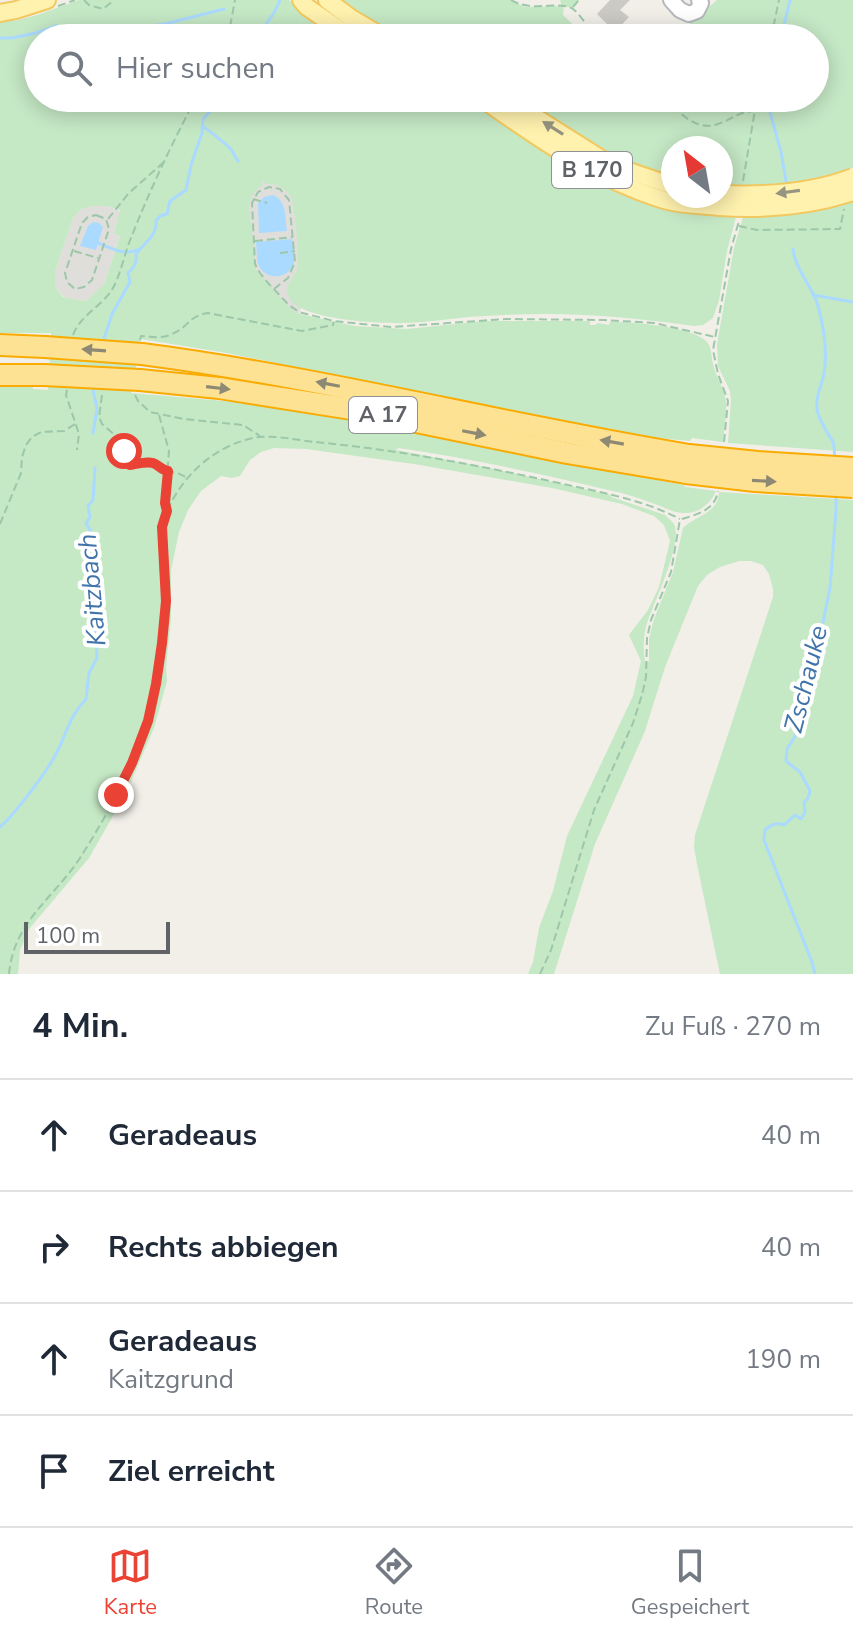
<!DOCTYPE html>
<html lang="de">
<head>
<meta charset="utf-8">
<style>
  :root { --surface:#fff; --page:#f2f2f3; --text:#1f2937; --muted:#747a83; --line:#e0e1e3; --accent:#ea4335 }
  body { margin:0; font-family:"Nunito Sans",sans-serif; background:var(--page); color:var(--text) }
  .compass { position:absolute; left:661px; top:136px; width:72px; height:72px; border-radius:50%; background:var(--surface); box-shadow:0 4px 20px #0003; rotate:329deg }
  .scale { position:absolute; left:24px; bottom:20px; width:146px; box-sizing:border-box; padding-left:8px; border:4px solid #5f6368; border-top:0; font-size:22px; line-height:28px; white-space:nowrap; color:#5f6368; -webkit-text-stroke:6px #fff; paint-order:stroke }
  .stop { position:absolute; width:24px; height:24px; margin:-18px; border:6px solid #ea4335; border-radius:50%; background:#fff }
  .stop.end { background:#ea4335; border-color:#fff; box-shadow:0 2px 8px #0008 }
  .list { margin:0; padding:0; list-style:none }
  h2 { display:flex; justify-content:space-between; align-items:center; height:104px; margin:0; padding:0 32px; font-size:34px }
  h2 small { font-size:26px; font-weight:400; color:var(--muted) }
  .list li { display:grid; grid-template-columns:52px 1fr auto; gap:24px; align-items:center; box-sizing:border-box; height:112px; padding:0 32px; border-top:2px solid var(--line) }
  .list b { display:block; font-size:30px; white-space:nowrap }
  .list p { margin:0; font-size:26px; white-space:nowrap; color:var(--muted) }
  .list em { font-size:26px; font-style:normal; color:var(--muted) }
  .icon { flex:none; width:44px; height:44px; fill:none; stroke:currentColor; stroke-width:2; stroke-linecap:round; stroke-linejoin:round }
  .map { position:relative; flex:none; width:853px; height:974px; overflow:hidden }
  .search { position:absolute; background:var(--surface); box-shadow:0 4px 20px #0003; left:24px; right:24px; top:24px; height:88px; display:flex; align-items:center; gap:20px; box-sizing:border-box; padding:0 28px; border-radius:44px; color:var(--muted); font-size:30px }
  .sheet { height:552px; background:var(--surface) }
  nav { display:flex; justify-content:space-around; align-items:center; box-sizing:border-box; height:112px; border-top:2px solid var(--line); background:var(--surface); font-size:22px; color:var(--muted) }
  nav a { display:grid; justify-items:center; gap:4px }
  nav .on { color:var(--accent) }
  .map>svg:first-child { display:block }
  .industrial { fill:#e0deda }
  .green { fill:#c5e8c5; fill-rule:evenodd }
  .water { fill:#aadaff }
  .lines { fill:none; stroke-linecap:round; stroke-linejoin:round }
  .stream { stroke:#aadaff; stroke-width:3 }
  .building { fill:#cccac5 }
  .minor-casing { stroke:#b5b8bc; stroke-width:18 }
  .major-casing { stroke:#f2c960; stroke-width:20 }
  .highway-casing { stroke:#f9ab00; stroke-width:24 }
  .path { stroke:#9cc7a9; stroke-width:2; stroke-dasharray:8 4; stroke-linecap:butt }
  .minor { stroke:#fff; stroke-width:14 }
  .major { stroke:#fff2af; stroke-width:16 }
  .highway { stroke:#fde293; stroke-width:20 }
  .major-bridge-casing { stroke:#f2c960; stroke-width:20; stroke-linecap:butt }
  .highway-bridge-casing { stroke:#f9ab00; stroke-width:24; stroke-linecap:butt }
  .major-bridge { stroke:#fff2af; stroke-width:16 }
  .highway-bridge { stroke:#fde293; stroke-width:20 }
  .oneway { fill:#979581 }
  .oneway2 { fill:#8e8975 }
  .route { stroke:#ea4335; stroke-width:10 }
  .labels { text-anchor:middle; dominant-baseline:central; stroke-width:8; stroke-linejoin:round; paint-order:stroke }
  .shield { fill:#fff; stroke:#8f9295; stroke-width:2 }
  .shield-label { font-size:22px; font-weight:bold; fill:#5f6368 }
  .water-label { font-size:26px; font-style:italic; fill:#4174aa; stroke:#fff }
</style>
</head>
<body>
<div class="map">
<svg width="853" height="974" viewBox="0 0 853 974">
  <rect width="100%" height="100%" fill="#f1efe8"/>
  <!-- industrial -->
  <g class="industrial">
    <path d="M255,175l15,3 29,16 5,106 -9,24 -39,-36 -12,-85z"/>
    <path d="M94,206h13l13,5 -6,22 6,2 -16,49 -18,17 -22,-4 -9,-10v-15l18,-54 8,-9z"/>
  </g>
  <!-- green -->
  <g class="green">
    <path d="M79,0h210l16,15 35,23h-302v60h432l85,58 163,59 18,2 -9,34 -8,49 -6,18 -10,7 -9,1c-49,-7 -97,-12 -147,-12 -26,0 -53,1 -79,3 -21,2 -41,5 -61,6 -25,1 -105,-3 -117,-24 -9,-15 6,-20 8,-33 1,-13 -3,-54 -6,-67 -6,-11 -14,-16 -26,-15l-2,-3 -2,1 1,3c-9,6 -12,11 -14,21l7,64 23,27 17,16 58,13 52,3 79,-8h105v4h5l3,-2 11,2 1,-3c22,0 80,4 96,19 6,6 5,15 7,23 2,10 8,19 11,29 5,15 0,34 -1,49l-31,-4 -2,3 -32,-3 -157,-29 -274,-56 -86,-14 -10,54 116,10 72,11 85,16 166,34 114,21 1,2 31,4c-6,13 -17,23 -33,22 -10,0 -19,-6 -28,-9 -16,-6 -31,-11 -47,-14 -70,-17 -140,-32 -210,-42l-2,2 94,18 121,27v2l54,18c3,3 7,6 9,9 9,20 -20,78 -27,99 -4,13 -4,26 -2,39l4,-1v-22l5,-20 19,-47 10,-44c13,-13 35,-14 36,-36l134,8v474h-133l-23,-110 -3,-17 1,-12 78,-238v-8l-4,-15 -6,-9 -12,-4h-12l-19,6 -13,8 -9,11 -33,81 -20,64 -50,113 -41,130h-26l5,-12 6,-34 14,-37 14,-55 66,-140 8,-35 -12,-26 19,-25 11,-23 11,-46 -6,-16 -10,-9 -32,-12 -70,-16 -138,-24 -108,-15 -32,-1 -13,4 -11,8 -10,16 -8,2 -11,-2 -20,15 -13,19 -9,22 -8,38v49l-5,48 1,14 -13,47 -28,65 -37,65 -60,71 -9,21 -2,24h-18v-588h33v3l15,1 3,-57h-51v-314l13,-1 1,3 23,-6zM94,206h13l13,4 -6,23 6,3 -16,48 -18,17 -23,-4 -8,-10v-15l18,-54 8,-9z"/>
    <path d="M342,0h169l14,7 37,-1 -2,-6h19l-7,8 -8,-2 -1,9 24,23h-181l-33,-16z"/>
    <path d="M717,0h136v168c-44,14 -86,19 -132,18v-38h-48v31l-43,-13 -51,-26 -58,-42h294v-60h-133l5,-12z"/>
    <path d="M853,201v251l-125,-9 3,-42 -1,-10 -12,-25 -1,-22 17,-96 9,-31c37,0 75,-4 110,-16z"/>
  </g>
  <!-- water -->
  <g class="water">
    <path d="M273,195c14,6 12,22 14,36l-28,2 -1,-30 6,-6z"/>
    <path d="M93,222l6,1 4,4 -7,23 -16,-4 8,-20z"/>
    <path d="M292,239c1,8 4,18 1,26 -6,14 -25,15 -33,3 -4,-7 -3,-18 -4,-26z"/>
  </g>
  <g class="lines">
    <!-- stream -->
    <g class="stream">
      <path d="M0,38h12l24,-5 20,-7 41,6 68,-8 59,-15"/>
      <path d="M257,38l18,-27 5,-11"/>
      <path d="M781,38l9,-38"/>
      <path d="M766,98l15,54 5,29"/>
      <path d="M202,126c4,2 25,19 28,22 3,4 5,9 8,13"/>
      <path d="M98,243c15,6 27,13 42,6"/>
      <path d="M793,249c3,23 19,36 25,57 6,22 10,44 6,67 -2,13 -9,22 -7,36 2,13 10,22 16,33 2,6 1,13 2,19"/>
      <path d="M813,295l40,7"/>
      <path d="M102,345l10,-31 18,-32 -2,-9c7,-7 9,-10 8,-19 8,-11 22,-19 20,-33l4,-5 7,-2 3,-13 16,-11 5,-25 11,-32 1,-14 8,-9 6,-12"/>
      <path d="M92,385l5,24 -4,24"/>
      <path d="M0,827c16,-14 49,-58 58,-77 9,-19 13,-36 28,-51l3,-26 8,-15 -3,-58 -4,-16 4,-28 -5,-18 2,-6 -5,-9 4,-6 -2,-11 5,-6 2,-32"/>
      <path d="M815,974l-3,-12 -48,-122 1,-10c6,-5 11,-8 19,-5l11,-10 6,4 4,-7 -1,-10 4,-4 2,-7 -10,-19 -14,-11 1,-12 12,-19 7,-65 17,-43 7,-34 6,-78v-18"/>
    </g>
  </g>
  <!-- building -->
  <path class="building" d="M610,0h20l-10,10 9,7 -14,15 -18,-18z"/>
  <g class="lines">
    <!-- minor casing -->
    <g class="minor-casing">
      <path id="minor" d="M671,0l9,10 9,4 8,-3 4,-8 -2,-3"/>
    </g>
    <!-- major casing -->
    <g class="major-casing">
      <g id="major">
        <path d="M301,0l6,7 45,31"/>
        <path d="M327,0l24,18 34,20"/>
        <path d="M0,13l16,-3 31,-10"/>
        <path d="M481,98c57,40 114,81 183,102 17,5 37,5 55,7"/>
        <path d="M505,98l106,67 62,21"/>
      </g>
    </g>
    <!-- highway casing -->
    <g class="highway-casing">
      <g id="highway">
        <path d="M0,345l45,2"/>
        <path d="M142,354c184,24 364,71 547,101"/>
        <path d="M0,375h44"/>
        <path d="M140,380l79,8 139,22 209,43 119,20"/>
      </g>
    </g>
    <!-- path -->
    <g class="path">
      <path d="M84,0l5,5 14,4 11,-9"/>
      <path d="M511,0c21,13 49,0 62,9 9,7 16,21 25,29"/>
      <path d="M58,6l17,-6"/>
      <path d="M573,7l6,-7"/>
      <path d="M228,38l7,-38"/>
      <path d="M771,38l8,-38"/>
      <path d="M664,98c15,14 32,34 54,26 15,-5 19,-12 36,-13"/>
      <path d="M743,181l14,-83"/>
      <path d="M253,199l14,4"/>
      <path d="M96,215l10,4 3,10 -17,51 -8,7 -9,2 -8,-7 -2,-9 17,-50 6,-6z"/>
      <path d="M108,219l20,-25 37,-33"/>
      <path d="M739,226l18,4 83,-1 4,-20"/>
      <path d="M255,241l38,-4"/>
      <path d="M74,251l24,7"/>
      <path d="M280,253l15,-2"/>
      <path d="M274,289l14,-11 7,-16 -6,-62 -9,-11 -11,-2 -11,5 -6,11 3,61 5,9 8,10 21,22 10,7 35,9 57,6 115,-8 98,1 50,3 61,14"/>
      <path d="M73,335c8,-22 33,-30 42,-51 6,-13 9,-27 14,-41 19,-49 42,-98 67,-145"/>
      <path d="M140,340l1,-4c11,1 23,3 33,-3 15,-7 15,-17 34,-20l94,18 31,-6 1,-3"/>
      <path d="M67,390l-1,5 13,39 -2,16"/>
      <path d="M102,395l-3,22 3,7 13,11 15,30 15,-3 10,1 7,7 18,4 7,4"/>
      <path d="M135,395l3,6 12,11 34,7 59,6 17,11"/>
      <path d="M159,415l10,36 -4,52 2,8"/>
      <path d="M724,442l4,-41 -10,-27 -5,-24 18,-101 8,-28"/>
      <path d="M682,519c16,-5 33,-9 36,-28"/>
      <path d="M0,524l21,-51 1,-16 4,-12 6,-8 9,-5 23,-1 11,-7"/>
      <path d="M9,974c5,-53 44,-75 71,-116 19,-30 38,-63 52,-96 22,-50 31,-105 33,-159 2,-30 -9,-68 4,-96 15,-32 44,-59 80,-68 20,-6 45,1 66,3 83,8 162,23 244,41 41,9 85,17 121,36"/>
      <path d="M540,974l11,-24 43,-140 39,-87 9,-28 4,-18 1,-39 4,-18 20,-48 9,-53"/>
    </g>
    <!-- minor -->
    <use href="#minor" class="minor"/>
    <!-- major -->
    <use href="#major" class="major"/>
    <!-- highway -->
    <use href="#highway" class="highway"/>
    <!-- major-bridge casing -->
    <g class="major-bridge-casing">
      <g id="major-bridge">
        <path d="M721,194c45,2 90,-1 132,-17"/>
        <path d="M719,207c46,3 89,0 134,-15"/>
      </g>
    </g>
    <!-- highway-bridge casing -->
    <g class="highway-bridge-casing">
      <g id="highway-bridge">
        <path d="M45,347l97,7"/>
        <path d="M44,375l96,5"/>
        <path d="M689,455l69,7 95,6"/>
        <path d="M686,473l69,8 98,6"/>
      </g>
    </g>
    <!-- major-bridge -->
    <use href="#major-bridge" class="major-bridge"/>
    <!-- highway-bridge -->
    <use href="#highway-bridge" class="highway-bridge"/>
  </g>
  <!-- one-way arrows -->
  <defs><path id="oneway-solid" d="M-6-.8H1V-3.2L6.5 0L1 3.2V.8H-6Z" transform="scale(2)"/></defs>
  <g class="oneway">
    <use href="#oneway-solid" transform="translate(553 128) rotate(-148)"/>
    <use href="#oneway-solid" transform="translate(788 192) rotate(172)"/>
  </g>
  <g class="oneway2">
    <use href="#oneway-solid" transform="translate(94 350) rotate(-176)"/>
    <use href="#oneway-solid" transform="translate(328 384) rotate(-169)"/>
    <use href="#oneway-solid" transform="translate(218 388) rotate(7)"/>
    <use href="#oneway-solid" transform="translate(474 433) rotate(11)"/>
    <use href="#oneway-solid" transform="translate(612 442) rotate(-170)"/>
    <use href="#oneway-solid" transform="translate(764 481) rotate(3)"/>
  </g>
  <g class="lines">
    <!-- route -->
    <path class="route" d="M116,795l16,-32 16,-42 8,-37 6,-41 4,-42 -4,-74 5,-16 -2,-8 3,-32c-7,-1 -9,-6 -15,-8 -7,-2 -16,1 -23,2l-6,-14"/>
  </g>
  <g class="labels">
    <!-- shield labels -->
    <g class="shield">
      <rect x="552" y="152" width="80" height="36" rx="6"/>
      <rect x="349" y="397" width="68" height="36" rx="6"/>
    </g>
    <g class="shield-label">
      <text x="592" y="170">B 170</text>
      <text x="383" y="415">A 17</text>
    </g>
    <!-- water labels -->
    <g class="water-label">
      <text transform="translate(92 590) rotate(-95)">Kaitzbach</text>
      <text transform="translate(806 679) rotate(-76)">Zschauke</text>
    </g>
  </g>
</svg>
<svg class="compass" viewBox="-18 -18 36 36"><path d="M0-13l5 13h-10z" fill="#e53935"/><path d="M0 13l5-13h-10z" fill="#747a83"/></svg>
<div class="scale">100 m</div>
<div class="stop" style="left:124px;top:451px"></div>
<div class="stop end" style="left:116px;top:795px"></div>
<div class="search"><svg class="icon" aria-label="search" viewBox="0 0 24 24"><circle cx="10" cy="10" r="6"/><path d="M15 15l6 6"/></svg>Hier suchen</div>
</div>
<section class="sheet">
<h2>4 Min.<small>Zu Fuß · 270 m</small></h2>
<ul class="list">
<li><svg class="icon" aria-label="ahead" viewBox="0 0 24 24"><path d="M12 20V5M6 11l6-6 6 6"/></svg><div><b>Geradeaus</b></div><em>40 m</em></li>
<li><svg class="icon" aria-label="right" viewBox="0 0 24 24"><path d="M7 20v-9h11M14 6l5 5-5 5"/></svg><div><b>Rechts abbiegen</b></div><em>40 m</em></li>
<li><svg class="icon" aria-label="ahead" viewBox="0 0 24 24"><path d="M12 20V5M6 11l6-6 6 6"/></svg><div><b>Geradeaus</b><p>Kaitzgrund</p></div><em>190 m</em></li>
<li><svg class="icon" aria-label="arrive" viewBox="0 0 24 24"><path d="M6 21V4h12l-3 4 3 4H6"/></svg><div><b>Ziel erreicht</b></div></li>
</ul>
</section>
<nav>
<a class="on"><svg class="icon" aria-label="map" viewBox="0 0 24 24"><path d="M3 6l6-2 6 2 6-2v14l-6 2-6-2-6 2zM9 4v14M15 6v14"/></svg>Karte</a>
<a><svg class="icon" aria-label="directions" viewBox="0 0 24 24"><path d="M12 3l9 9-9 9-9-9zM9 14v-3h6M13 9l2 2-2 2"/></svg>Route</a>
<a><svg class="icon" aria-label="saved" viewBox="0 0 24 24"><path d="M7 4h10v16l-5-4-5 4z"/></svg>Gespeichert</a>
</nav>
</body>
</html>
